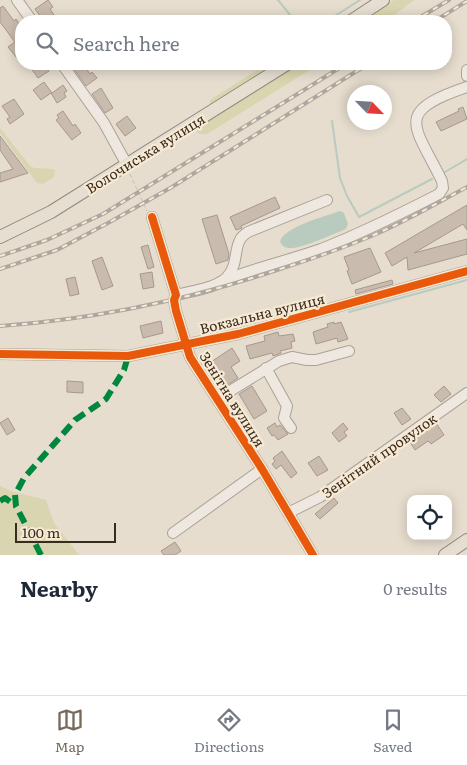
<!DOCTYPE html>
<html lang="en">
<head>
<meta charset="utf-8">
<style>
  :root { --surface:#fff; --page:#f6f6f7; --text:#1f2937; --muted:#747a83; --line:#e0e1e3; --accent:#77695c }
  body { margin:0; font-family:Literata,serif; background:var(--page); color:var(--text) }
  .controls { position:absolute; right:15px; bottom:15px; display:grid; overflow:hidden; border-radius:10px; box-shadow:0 2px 12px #0003 }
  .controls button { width:45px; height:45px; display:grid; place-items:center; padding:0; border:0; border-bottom:1px solid var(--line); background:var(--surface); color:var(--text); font:25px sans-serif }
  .compass { position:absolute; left:347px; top:85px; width:45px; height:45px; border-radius:50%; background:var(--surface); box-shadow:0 2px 12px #0003; rotate:115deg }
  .scale { position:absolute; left:15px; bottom:12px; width:101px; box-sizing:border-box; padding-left:5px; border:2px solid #3b2a1e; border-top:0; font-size:14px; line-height:18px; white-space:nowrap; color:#3b2a1e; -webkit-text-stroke:4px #f7ead4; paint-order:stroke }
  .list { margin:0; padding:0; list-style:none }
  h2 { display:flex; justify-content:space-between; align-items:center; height:65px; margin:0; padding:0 20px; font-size:21px }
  h2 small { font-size:16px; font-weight:400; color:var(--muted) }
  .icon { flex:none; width:28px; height:28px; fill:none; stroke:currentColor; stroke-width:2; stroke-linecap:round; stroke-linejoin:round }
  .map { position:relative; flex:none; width:467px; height:555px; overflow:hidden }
  .search { position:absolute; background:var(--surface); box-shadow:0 2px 12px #0003; left:15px; right:15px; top:15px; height:55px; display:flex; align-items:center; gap:12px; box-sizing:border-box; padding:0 18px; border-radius:20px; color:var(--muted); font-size:19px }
  .sheet { height:140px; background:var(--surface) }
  nav { display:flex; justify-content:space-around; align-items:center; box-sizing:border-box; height:70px; border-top:1px solid var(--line); background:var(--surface); font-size:14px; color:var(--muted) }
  nav a { display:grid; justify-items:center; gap:2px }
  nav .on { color:var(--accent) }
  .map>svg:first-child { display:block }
  .green { fill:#d8d5b0 }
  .water { fill:#b9cbbf }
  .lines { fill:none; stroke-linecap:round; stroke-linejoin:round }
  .stream { stroke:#b9cbbf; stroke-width:2 }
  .building { fill:#cabbaf; stroke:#a7988d }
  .minor-casing { stroke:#aba297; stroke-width:12 }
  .major-casing { stroke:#91887e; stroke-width:14 }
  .path { stroke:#c7bfb6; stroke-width:1; stroke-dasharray:4 2.5; stroke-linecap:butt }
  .minor { stroke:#eee8e0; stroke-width:10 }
  .major { stroke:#e5ded1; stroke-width:12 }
  .rail-casing { stroke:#aea7a0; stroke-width:4 }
  .rail { stroke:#f7ead4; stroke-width:2; stroke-dasharray:5.5; stroke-linecap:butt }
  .quiet { stroke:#00873e; stroke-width:6; stroke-dasharray:12 6; stroke-linecap:butt }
  .cycleway-casing { stroke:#f7ead4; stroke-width:11 }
  .cycleway { stroke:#e8590c; stroke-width:8 }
  .labels { text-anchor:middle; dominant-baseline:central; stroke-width:4.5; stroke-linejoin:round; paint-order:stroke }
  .street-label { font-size:14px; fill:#3b2a1e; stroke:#f7ead4 }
</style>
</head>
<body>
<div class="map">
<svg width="467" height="555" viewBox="0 0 467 555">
  <rect width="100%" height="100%" fill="#e6ddce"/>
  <!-- green -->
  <g class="green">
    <path d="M394,0h20l-28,21h-26z"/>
    <path d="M266,64h16l-72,41v-5z"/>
    <path d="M294,64h25l-112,70h-8l-4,-4 2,-5z"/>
    <path d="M0,128l31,39c8,3 16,0 24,3l-1,7 -11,7 -6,-1 -37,-50z"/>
    <path d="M0,486l11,5 35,9 8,23 25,32h-79z"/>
  </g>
  <!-- water -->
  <path class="water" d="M340,211l4,2 4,11 -2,5c-13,5 -44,20 -57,19 -5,0 -7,-3 -9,-6 3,-15 46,-26 60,-31z"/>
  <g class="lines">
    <!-- stream -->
    <g class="stream">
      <path d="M278,0l17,21"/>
      <path d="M327,21l33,-21"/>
      <path d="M332,121l8,57 7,18 12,21 73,-38"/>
      <path d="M445,172l22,-13"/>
      <path d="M349,312l118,-32"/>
    </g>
  </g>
  <!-- building -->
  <g class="building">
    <path d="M48,0l5,7 -3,2 8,12h-14l-9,-12z"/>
    <path d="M3,6l11,15 2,-2 5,8v36l-13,-16 7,-5 -15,-20v-14z"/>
    <path d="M28,64h16l5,7 -11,7z"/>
    <path d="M75,64h8l7,10 2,-2 5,6 -11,8 -14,-20z"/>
    <path d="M44,82l8,11 11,-8 4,6 -3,2 2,4 -9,6 -6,-10 -10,7 -8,-10z"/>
    <path d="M101,88l12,20 -8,5 -13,-19z"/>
    <path d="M14,99l10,15 -14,10 -3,-5 3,-2 -8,-11z"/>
    <path d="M463,107l4,12 -26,12 -5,-9 23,-11 -1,-2z"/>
    <path d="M63,111l10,15 2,-2 6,9 -9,7 -16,-20 3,-2 -2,-3z"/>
    <path d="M127,116l9,12 -11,8 -9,-12z"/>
    <path d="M0,136l28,37 -28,9v-9l13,-4 -13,-19z"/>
    <path d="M275,197l5,11 -39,18 1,2 -6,2 -6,-13z"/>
    <path d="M467,205v25l-4,-6 -49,29 53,-14v15l-59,16 -1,-13 -15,9 -7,-13z"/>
    <path d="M217,215l12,39 -1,6 -12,4 -14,-45z"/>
    <path d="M148,245l6,22 -6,2 -7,-22z"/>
    <path d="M370,248l11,24 -29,12 -5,-13 2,-1 -5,-13z"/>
    <path d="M102,257l11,29 -11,4 -10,-29z"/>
    <path d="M152,272l2,15 -11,2 -3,-15z"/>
    <path d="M75,277l4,17 -9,2 -4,-17z"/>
    <path d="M392,280l1,4 -37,10 -1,-4z"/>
    <path d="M161,321l2,12 -20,5 -3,-12z"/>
    <path d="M334,322v2l7,-2 7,17 -10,3 -1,-4 -21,6 -3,-12 15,-5 -1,-3z"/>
    <path d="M278,332l1,4 14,-2 2,7 -4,1 1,6 -12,3 1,2 -8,3 -1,-3 -22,6 -4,-13 19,-5 -1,-5z"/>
    <path d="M232,348l8,13 -9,6 7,11 -12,8 -15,-24z"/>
    <path d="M67,381l16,1v11l-16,-1z"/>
    <path d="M252,386l15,25 -13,8 -15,-25z"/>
    <path d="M444,386l7,8 -10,8 -7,-7z"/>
    <path d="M402,408l9,11 -9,6 -8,-12z"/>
    <path d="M8,418l7,12 -8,5 -7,-12z"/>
    <path d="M275,423l2,4 3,-2 8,9 -10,6 -4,-5 -2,1 -5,-8z"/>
    <path d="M343,423l5,6 -4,3 3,4 -8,6 -7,-9z"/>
    <path d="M436,423l8,12 -13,9 -3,-3 -13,9 -5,-8z"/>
    <path d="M282,451l15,22 -6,5 -10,-13 -5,4 -4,-5 3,-3 -2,-3z"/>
    <path d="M319,456l9,14 -11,6 -9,-13z"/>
    <path d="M334,498l4,5 -18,16 -5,-5z"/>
    <path d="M175,542l6,9 -6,4h-11l-3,-4z"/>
  </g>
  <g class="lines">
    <!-- minor casing -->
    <g class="minor-casing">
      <g id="minor">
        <path d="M17,0l15,21"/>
        <path d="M62,64l42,59 23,42"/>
        <path d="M467,70v6"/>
        <path d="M152,217l24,78 -2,5 2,11 14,46 72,112 51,86"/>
        <path d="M220,282c33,-14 68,-21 101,-33 41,-16 79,-35 118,-55l4,-6 -1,-7c-28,-57 -49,-69 25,-94"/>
        <path d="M176,295c14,-4 42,-7 51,-18 11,-12 7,-27 13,-37 1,-3 5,-6 8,-8l79,-32"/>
        <path d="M0,354l128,2 110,-22 229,-63"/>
        <path d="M266,368l21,38 -3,12 7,10"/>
        <path d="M217,399l62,-38 13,-4 15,3h9l33,-9"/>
        <path d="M288,513l32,-16 147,-104"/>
        <path d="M173,533l89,-64"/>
      </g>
    </g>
    <!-- major casing -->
    <g class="major-casing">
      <g id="major">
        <path d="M351,21l32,-21"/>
        <path d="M0,237l51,-25 236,-148"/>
        <path d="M445,555l22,-15"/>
      </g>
    </g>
    <!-- path -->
    <path class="path" d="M130,174l17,37"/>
    <!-- minor -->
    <use href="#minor" class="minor"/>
    <!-- major -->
    <use href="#major" class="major"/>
    <!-- rail casing -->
    <g class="rail-casing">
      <g id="rail">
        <path d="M414,21l35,-21"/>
        <path d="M435,21l32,-20"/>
        <path d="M0,256l47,-16 56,-26 243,-150"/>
        <path d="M0,269l57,-19 51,-27 64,-36 196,-123"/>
        <path d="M0,326c95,-7 187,-26 277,-56 34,-11 67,-22 99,-36 32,-14 61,-31 91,-47"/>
      </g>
    </g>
    <!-- rail -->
    <use href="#rail" class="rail"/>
    <!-- quiet -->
    <g class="quiet">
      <path d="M0,501l5,-3 11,8"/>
      <path d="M41,555l-25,-49 -1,-11 9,-17 51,-58 31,-21 18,-29 4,-14"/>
    </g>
    <!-- cycleway casing -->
    <g class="cycleway-casing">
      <g id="cycleway">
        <path d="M152,217l24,78 -2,5 2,11 14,46 72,112 51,86"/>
        <path d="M0,354l128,2 110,-22 229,-63"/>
      </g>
    </g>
    <!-- cycleway -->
    <use href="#cycleway" class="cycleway"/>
  </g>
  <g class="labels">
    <!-- street labels -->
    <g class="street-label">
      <text transform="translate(145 153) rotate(-32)">Волочиська вулиця</text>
      <text transform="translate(262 313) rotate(-14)">Вокзальна вулиця</text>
      <text transform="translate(233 399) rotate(58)">Зенітна вулиця</text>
      <text transform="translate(379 455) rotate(-35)">Зенітний провулок</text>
    </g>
  </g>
</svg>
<div class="controls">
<button><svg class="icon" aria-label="locate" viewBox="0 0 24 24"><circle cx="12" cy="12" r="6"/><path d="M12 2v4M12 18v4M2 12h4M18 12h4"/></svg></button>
</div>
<svg class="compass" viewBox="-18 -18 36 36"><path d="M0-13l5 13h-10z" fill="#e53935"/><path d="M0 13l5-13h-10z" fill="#747a83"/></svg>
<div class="scale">100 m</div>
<div class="search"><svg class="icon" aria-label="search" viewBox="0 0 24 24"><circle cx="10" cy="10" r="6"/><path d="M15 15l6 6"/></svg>Search here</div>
</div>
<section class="sheet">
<h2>Nearby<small>0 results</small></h2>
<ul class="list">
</ul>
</section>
<nav>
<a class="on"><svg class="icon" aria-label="map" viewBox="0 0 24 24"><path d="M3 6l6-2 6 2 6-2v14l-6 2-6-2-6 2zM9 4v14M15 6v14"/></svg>Map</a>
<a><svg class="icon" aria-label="directions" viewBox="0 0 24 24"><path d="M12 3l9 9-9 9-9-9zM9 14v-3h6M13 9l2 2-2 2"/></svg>Directions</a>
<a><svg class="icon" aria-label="saved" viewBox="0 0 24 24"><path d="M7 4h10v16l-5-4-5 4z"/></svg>Saved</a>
</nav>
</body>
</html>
